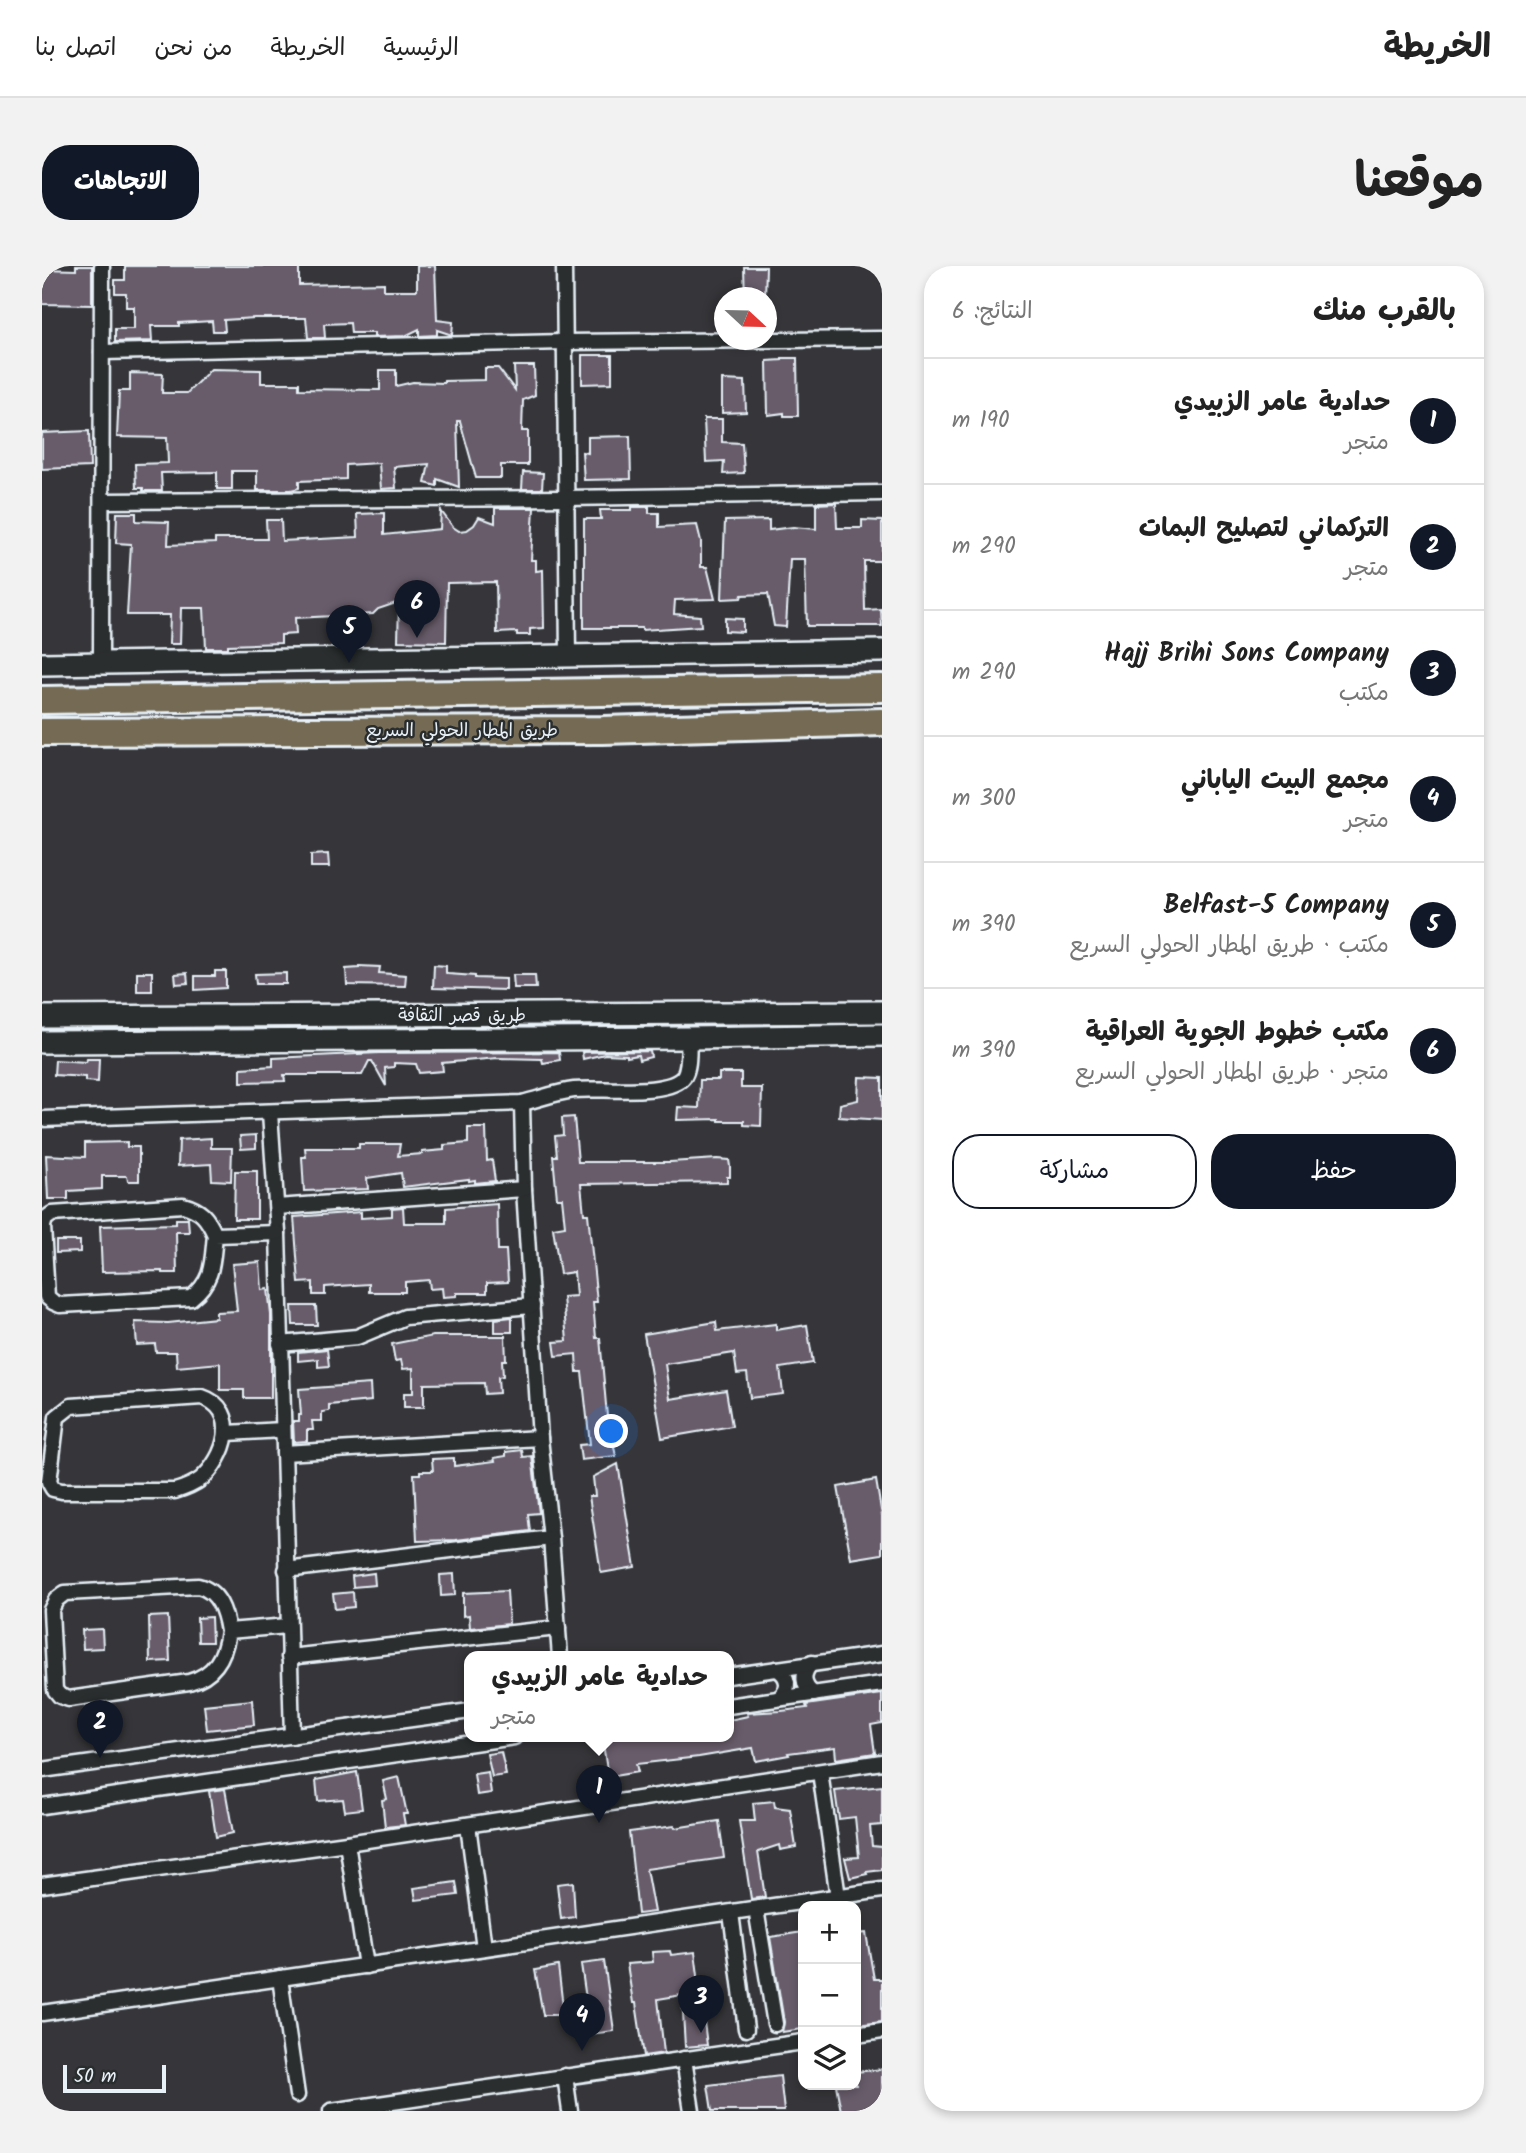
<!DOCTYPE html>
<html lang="ar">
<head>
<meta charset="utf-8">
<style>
  :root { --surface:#fff; --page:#f2f2f2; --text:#222; --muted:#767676; --line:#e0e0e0; --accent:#111827 }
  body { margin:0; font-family:Kalam,"Playpen Sans Arabic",sans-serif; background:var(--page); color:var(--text); direction:rtl }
  .controls { position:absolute; right:21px; bottom:21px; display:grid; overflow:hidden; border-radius:14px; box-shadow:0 4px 10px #0003 }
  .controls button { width:63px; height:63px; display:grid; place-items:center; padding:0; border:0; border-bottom:2px solid var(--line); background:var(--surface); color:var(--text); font:35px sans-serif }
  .compass { position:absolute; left:672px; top:21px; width:63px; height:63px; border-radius:50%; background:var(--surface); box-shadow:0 4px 10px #0003; rotate:112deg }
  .scale { position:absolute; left:21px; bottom:18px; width:103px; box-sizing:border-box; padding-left:7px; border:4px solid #e8f1f8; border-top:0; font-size:19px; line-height:24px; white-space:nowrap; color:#e8f1f8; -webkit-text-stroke:5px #2a2d2e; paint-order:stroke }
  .you { position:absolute; left:570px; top:1166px; width:24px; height:24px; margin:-18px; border:5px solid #fff; border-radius:50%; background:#1a73e8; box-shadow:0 0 0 10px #1a73e833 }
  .badge { display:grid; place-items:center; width:46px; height:46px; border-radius:50%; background:var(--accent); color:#fff; font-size:23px; font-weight:700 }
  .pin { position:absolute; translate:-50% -58px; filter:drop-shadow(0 2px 4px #0008) }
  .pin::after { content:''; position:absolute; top:37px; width:24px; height:21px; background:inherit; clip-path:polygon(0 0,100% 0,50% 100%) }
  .popup { position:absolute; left:422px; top:1385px; width:270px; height:91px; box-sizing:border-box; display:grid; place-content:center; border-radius:14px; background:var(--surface); filter:drop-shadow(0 2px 5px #0005); font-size:23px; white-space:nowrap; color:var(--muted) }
  .popup b { font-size:26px; color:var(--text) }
  .popup::after { content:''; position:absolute; left:50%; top:100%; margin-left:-14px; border:14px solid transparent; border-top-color:var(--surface) }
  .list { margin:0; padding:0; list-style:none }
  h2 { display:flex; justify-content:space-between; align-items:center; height:91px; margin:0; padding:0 28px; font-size:30px }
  h2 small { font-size:23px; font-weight:400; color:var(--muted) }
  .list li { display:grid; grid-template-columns:46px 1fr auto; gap:21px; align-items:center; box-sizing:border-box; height:126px; padding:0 28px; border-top:2px solid var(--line) }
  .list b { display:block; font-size:26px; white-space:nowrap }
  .list p { margin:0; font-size:23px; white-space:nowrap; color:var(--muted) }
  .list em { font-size:23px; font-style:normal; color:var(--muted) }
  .actions { display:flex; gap:14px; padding:21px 28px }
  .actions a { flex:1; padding:16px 0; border:2px solid var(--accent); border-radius:28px; text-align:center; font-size:24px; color:var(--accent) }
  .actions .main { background:var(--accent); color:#fff }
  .icon { flex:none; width:38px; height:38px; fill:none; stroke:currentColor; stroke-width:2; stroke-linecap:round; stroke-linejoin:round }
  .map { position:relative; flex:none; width:840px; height:1845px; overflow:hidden; direction:ltr; border-radius:28px }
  header { display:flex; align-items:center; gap:42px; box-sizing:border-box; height:98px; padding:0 35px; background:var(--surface); border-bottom:2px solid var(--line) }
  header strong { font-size:33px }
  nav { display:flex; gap:38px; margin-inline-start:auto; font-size:24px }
  .intro { display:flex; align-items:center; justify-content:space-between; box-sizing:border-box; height:168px; padding:0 42px }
  h1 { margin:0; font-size:49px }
  .button { padding:18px 32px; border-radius:28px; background:var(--accent); color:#fff; font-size:24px; font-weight:700 }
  main { display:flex; gap:42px; padding:0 42px }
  aside { flex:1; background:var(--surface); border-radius:28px; box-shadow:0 4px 10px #0003 }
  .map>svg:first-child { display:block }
  .building { fill:#675c6b; stroke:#e8f1f8; stroke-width:2 }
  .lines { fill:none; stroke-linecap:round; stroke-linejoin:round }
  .street-casing { stroke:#e8f1f8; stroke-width:19 }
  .secondary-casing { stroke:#e8f1f8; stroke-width:26 }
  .highway-casing { stroke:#e8f1f8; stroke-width:32 }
  .street { stroke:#2a2d2e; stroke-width:14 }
  .secondary { stroke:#2a2d2e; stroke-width:21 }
  .highway { stroke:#756b52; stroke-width:26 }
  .labels { text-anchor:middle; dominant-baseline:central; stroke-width:5; stroke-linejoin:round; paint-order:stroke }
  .street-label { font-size:18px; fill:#e8f1f8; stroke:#2a2d2e }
</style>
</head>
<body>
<header>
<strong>الخريطة</strong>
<nav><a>الرئيسية</a><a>الخريطة</a><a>من نحن</a><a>اتصل بنا</a></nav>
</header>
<div class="intro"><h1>موقعنا</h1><a class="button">الاتجاهات</a></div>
<main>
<aside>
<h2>بالقرب منك<small>النتائج: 6</small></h2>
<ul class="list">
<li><span class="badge">1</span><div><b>حدادية عامر الزبيدي</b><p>متجر</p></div><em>190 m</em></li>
<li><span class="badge">2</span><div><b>التركماني لتصليح البمات</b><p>متجر</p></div><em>290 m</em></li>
<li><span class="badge">3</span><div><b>Hajj Brihi Sons Company</b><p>مكتب</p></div><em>290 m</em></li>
<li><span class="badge">4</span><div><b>مجمع البيت الياباني</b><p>متجر</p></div><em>300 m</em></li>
<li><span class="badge">5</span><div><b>Belfast-5 Company</b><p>مكتب · طريق المطار الحولي السريع</p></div><em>390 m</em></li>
<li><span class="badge">6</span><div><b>مكتب خطوط الجوية العراقية</b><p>متجر · طريق المطار الحولي السريع</p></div><em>390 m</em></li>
</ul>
<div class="actions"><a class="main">حفظ</a><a>مشاركة</a></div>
</aside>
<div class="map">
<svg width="840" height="1845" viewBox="0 0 840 1845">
  <rect width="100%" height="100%" fill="#36363a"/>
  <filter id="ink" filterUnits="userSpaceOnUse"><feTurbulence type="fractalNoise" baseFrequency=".0143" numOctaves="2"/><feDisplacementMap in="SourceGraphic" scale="14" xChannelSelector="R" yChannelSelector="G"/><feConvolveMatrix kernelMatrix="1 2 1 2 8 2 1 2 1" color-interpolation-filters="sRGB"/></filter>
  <g filter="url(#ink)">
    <!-- building -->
    <g class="building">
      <path d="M34,0h16v39l-50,-1v-35l34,1z"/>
      <path d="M83,0h174v19l85,-2v7h33v-24h18l2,54 16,2 -1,13 -15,-5v5l-18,1v-7l-14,7 -31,1v-4h-23l-1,-10 -26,1 1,14h-17l-2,-20h-51l-31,2 1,11h-12l-1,-10 -33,2v3h-28l1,15 -37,1v-13h19v-22h-8v-14h-11v-13h10z"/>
      <path d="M702,1h22l-1,31h-20z"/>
      <path d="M540,89h30v28l-30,1z"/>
      <path d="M740,92h15l1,58h-14v-3l-16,2 -1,-54 15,-1z"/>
      <path d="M472,100h20l1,29 -12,5 -1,31h6v34h-27v13h-25l-16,-57h-3l2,66 -22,-8v7l-12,-3 4,-19 -35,3 2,21 -15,1 -2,-26 -33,2v14l-47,2v7l-8,2h-34v-19h-25v18h-15v-17l-56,1 1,18h-19v-3h-7l-1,-24 33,-1 -1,-25 -50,-1 2,-46h11v-18l33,1 -1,19h25l24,-24 50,1v13h38v6l81,1v-20h16v16l17,-4 31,1v-2l41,-1v-12h13l17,22z"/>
      <path d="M680,114l23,1 1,31 -24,1z"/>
      <path d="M662,153h18v23l20,1 2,30 -21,1 1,-13 -18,1z"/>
      <path d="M47,165l1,36 -48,2v-36z"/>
      <path d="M588,170l1,43 -47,1 -2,-28 6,1v-16z"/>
      <path d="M481,206l20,1 -1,16h-20z"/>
      <path d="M794,237l1,25h25v-8l20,1v40h-18l1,49 16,-1 1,17h-75l-2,-67h-15l-4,68 -12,-1 -6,-32 -26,1 -1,3 -19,1 3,-78 44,-1v10l24,-3 23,2v-25z"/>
      <path d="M590,241h17v6h10v14l38,-2 4,16v26h6l8,32 -40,1 -1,14 26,2 1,10 -59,4v-2h-58v-109h17l-1,-9h32z"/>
      <path d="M453,242h39l-3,52h5v11l7,-1 1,58 -14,1v6h-13v-3l-20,1 -1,-51 -49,1 -1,59 -48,-1 1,-39 -21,7 -5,5 -78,4 1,16 -15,1v8l-53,2v3h-22l-2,-40h-23l-1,36h-11l1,-29h-43l4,-71 -15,-1 1,-30h19v8l33,1 -1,23 47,-2v-4h52l-1,-19h15l1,21 76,-4 -1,-23 27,-1v22l56,-6 1,-18 12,16 6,4 8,-1 7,-5 5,-8 16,6z"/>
      <path d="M683,352l18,1v13l-18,-1z"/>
      <path d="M286,588l1,13h-18v-12z"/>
      <path d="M392,699l12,1v7l2,1 27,2v2l31,1v11l-73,-2z"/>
      <path d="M317,700l21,1 -1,6 27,2 -1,11 -58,-1 -1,-16 13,-1z"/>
      <path d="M173,705h11v17l-31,2v-14h20z"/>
      <rect x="95" y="706" width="15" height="19"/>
      <path d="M145,707l1,10 -12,1 -1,-10z"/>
      <path d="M244,707v11h-30l-1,-10z"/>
      <path d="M471,709h22l1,13h-22z"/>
      <path d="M608,785l1,6 -12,3 -1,-5 -11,2v-2l-22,-1 -22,5 -1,-7z"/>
      <path d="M517,786l1,8 -17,3 -1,-4 -44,-1 -56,5 1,8 -24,2 -3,-9 -22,-1v4l-9,1 1,18 -14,-25h-3l-7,14h-78l1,6 -44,1v-14l32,-2v-8l106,-5z"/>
      <path d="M45,793h12l-1,23 -13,-1v-4l-31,-2 1,-15 31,2z"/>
      <path d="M677,807h22v15h21l-1,38 -17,-1v-4h-25v-2l-42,1 1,-13 21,1 1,-28h19z"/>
      <path d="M817,811l23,1v42l-43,-3 1,-13 18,-4z"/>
      <path d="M532,851l4,45h92l47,-3 12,1 1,6v11h-3v5l-146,2 3,30h4l9,88h-4l3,36h4l7,78 9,40 -35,4 -2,-15 11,-1 -8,-72h-5l-1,-18 -20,2 -2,-14 13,-1 -4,-44 13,-1 -2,-24 -14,2 -7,-46 12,-2 -3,-28h-5l-4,-42h4l-2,-20 8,-1 -1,-17z"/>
      <path d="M426,862h18l1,33 5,-1 3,21 -20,2v-3l-6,1v-2l-66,8 -2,-14 -34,5 1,11 -64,2 -2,-34h4l-1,-9h54v-4h41l-2,12 24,-2v-2l22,-2v-5l24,-2z"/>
      <path d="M214,869v13l-15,1 -1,-13z"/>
      <path d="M169,872v10h21l-1,33 -19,-1 -1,-16 -33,2 1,-26z"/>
      <path d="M85,876v5h12v34h-11l-1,-5h-25v13l-34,2v8h-20l-2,-44 39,2v-14z"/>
      <path d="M193,905h22v48h-23z"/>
      <path d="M455,938l1,46h8l2,32 -21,1v10h-30v3l-14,1 -1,-9 -12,1 -1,-9 -24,2v10h-36v-8l-44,3v8h-12v-13l-14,1 -5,-66 67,-5v6l31,-2v-8l11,-1 1,16h42v-15z"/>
      <path d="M134,953h12l1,13h-13l1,41h-15v-2l-60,1 -2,-46 76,-2z"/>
      <path d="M14,975h24v11l-24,1z"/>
      <path d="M218,996l2,28 6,-1 3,26v83h-27v-8h-24v-27l-43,4 -1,-15h-20l-1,-8 -18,1 -2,-23 33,1 48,-5v-6l21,-1 -5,-47z"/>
      <path d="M250,1040h24l1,19h-24z"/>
      <path d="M470,1051v15h-17v-13z"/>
      <path d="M674,1056l1,9 59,-7v6l31,-5 6,38 -33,5 3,26 -33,4 -3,-25 -10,1 -3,-21 -69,11 5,35 56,-9 6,36 -70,12 -18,-104z"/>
      <path d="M391,1070h72l1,24h-4l1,16 -5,1 1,16 -14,1 -1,-11 -60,1v23h-20v-14h9v-25l-10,1 -2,-9 -6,1 -3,-17z"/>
      <path d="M285,1083l2,17 -11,1v-8l-20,2v-9z"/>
      <path d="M328,1118l1,17 -42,4v6l-7,1v9h-10l1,9h-6v11l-13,1 -1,-21h6v-6h2l-2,-26z"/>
      <path d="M480,1184l1,7 9,-1 7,57 -11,1 2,17 -74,9 -39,1 -3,-67h6v-3h13l-1,-12 22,-1v8l41,-5 -1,-3 12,-2v-4z"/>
      <path d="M576,1198l17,103 -34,6 -12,-77h6l-2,-19z"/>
      <path d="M834,1214l6,36v38l-31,5 -13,-72z"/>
      <path d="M332,1307l1,12 -22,2 -1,-11z"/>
      <path d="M412,1308l1,21 -14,1 -1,-21z"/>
      <path d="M465,1325l2,33 -39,4 -1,-13 -6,1v-23z"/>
      <path d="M311,1326l1,15 -19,2 -2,-15z"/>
      <path d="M126,1350l2,45 -20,1 -1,-45z"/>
      <path d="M169,1351l1,25h-14l-1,-24z"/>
      <path d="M60,1363l1,19 -20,1 -1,-19z"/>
      <path d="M840,1428v29l-11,2 4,28 -39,6 -1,-12 -47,6 1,2 -33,6 -3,-13 -54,9 -63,7 2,8 -30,5 -6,-40h127v-17l19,-4 -1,-3 34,-2 26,-3 -1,-3z"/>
      <path d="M210,1434l2,25 -47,5 -3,-25z"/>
      <path d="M459,1486l5,23 -14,2 -5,-23z"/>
      <path d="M315,1506l5,37 -17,2 -2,-12 -25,2 -2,-21z"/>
      <path d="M446,1506l3,21 -14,2 -3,-21z"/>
      <path d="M357,1511l8,37h-4l2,11 -20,2 -3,-27 5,-1 -4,-18z"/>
      <path d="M840,1520v39l-12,1 2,20 10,1v23l-16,2 1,2 -17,4 -5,-20 14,-1 -4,-40 -16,2 -4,-28z"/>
      <path d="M183,1523l8,44 -17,4 -7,-46z"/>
      <path d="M732,1535l1,6 15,2 6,38 -16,3 -1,-5 -21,7 7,45 -14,2 -12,-78h16l-2,-18z"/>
      <path d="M677,1555l5,37 -78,11 8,43 -16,2 -9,-82 45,-6 1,2z"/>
      <path d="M414,1616l2,13 -42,5 -2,-12z"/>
      <path d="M531,1616l2,35 -14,2 -4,-35z"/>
      <path d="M761,1666v97l-21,3 2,-10 -14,-85z"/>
      <path d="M824,1667l8,46h8v43l-26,3v-91z"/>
      <path d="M628,1685l1,4 24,-3 12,93 -22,2 -3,-52 -24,4 6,54 -20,3 -8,-53h-3l-6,-39 26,-2 -1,-10z"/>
      <path d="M562,1695l10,70 -23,3 -10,-70z"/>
      <path d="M516,1700l6,49h-21l-8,-45z"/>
      <path d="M840,1803v39l-41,3 -5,-26h20v-13z"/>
      <path d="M738,1810l4,35h-72l-4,-26z"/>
    </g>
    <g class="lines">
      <!-- street casing -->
      <g class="street-casing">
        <g id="street">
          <path d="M522,0l4,390"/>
          <path d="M60,86l463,-10 317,-3"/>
          <path d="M60,235l464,-3 316,-5"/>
          <path d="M59,397l1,-397"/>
          <path d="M480,837l2,86 16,249"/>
          <path d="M228,847l8,120 14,503"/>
          <path d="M0,853l480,-16c17,-4 35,-11 52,-13 24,-3 96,7 110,-14 6,-10 4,-27 5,-38"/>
          <path d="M235,941l247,-18"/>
          <path d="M173,969c-3,27 -1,45 -24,63l-131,7 -7,-3 -6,-5 -4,-71 2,-7 7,-5 131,-9c18,5 24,12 32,30l63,-2"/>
          <path d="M238,1078l77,-7 48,-20 127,-11"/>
          <path d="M160,1131c40,13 23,62 -1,82 -8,6 -16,9 -26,12h-113l-9,-2 -4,-7 8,-65 14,-11z"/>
          <path d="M186,1167l55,-3"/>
          <path d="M242,1187l256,-15 11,100 9,119"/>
          <path d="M244,1304l265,-32"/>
          <path d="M186,1365c-3,25 -13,44 -39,51l-120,17 -9,-3 -5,-6 -4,-80 5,-10 9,-7 133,-7c21,5 27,26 30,45l60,-5"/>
          <path d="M247,1391l269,-29"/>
          <path d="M770,1397c-11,10 -10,23 2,31"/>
          <path d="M735,1403c12,7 14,20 2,29"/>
          <path d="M686,1410l154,-22"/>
          <path d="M686,1440l154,-22"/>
          <path d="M0,1504l428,-59"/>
          <path d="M778,1506l18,125"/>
          <path d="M0,1540l472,-69"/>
          <path d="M426,1559l16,123"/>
          <path d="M305,1577l19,123"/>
          <path d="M0,1619l305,-42 535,-81"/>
          <path d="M714,1643l19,115"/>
          <path d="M689,1647l15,116"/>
          <path d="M238,1712l17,117"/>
          <path d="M0,1747l840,-123"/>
          <path d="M814,1769l26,-4"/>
          <path d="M642,1793l8,52"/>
          <path d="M523,1810l5,35"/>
          <path d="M289,1845l472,-69"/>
        </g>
      </g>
      <!-- secondary casing -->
      <g class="secondary-casing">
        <g id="secondary">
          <path d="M0,398l840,-13"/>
          <path d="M0,751l840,-5"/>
          <path d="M0,776l647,-4 193,-3"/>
        </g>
      </g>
      <!-- highway casing -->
      <g class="highway-casing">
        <g id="highway">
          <path d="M0,434l840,-12"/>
          <path d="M0,466l561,-2 279,-8"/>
        </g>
      </g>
      <!-- street -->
      <use href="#street" class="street"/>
      <!-- secondary -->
      <use href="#secondary" class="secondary"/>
      <!-- highway -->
      <use href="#highway" class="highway"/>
    </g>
  </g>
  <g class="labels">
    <!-- street labels -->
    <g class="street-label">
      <text x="420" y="465">طريق المطار الحولي السريع</text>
      <text x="420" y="750">طريق قصر الثقافة</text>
    </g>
  </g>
</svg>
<div class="controls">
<button>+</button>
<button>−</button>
<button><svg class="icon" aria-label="layers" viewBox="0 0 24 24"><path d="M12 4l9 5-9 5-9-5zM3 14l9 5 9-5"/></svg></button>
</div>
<svg class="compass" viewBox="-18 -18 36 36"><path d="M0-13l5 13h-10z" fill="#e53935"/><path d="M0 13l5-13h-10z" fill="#767676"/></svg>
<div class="scale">50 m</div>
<div class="you"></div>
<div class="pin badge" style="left:557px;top:1557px">1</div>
<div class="popup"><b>حدادية عامر الزبيدي</b>متجر</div>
<div class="pin badge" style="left:58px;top:1492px">2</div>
<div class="pin badge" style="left:659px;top:1767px">3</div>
<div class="pin badge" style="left:540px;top:1785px">4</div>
<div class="pin badge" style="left:307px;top:397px">5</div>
<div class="pin badge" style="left:375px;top:372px">6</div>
</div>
</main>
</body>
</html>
